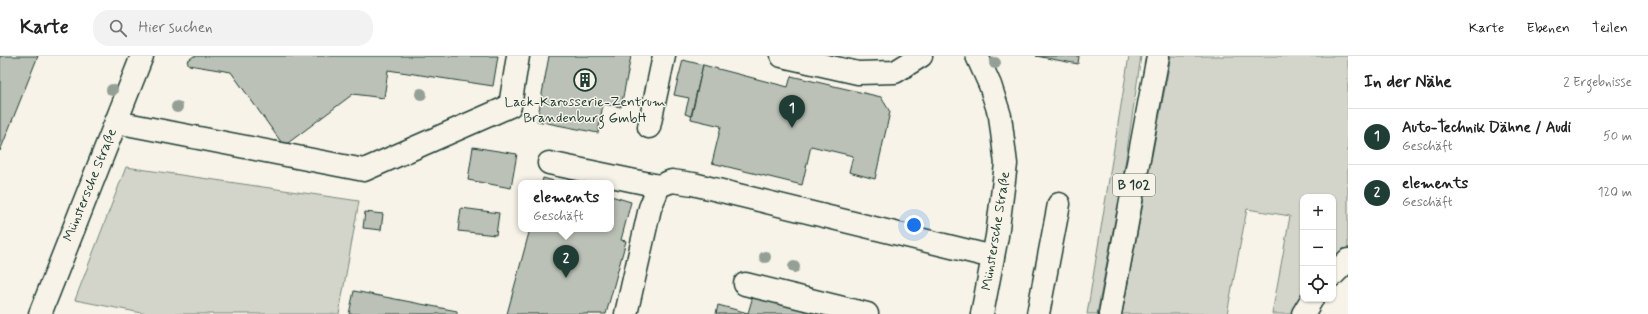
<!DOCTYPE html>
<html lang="de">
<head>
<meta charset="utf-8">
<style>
  :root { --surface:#fff; --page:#f2f2f2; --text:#222; --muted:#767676; --line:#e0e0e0; --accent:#1f3d34 }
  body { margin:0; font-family:Mynerve,sans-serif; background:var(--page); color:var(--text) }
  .controls { position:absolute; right:12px; bottom:12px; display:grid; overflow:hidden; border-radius:8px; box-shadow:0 1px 3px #0004 }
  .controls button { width:36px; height:36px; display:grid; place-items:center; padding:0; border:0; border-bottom:1px solid var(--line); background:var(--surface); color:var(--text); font:20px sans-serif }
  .you { position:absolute; left:914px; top:169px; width:14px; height:14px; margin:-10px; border:3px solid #fff; border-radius:50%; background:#1a73e8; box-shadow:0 0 0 6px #1a73e833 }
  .badge { display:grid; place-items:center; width:26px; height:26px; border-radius:50%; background:var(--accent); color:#fff; font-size:13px; font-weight:700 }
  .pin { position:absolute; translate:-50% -33px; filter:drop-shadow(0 1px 2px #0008) }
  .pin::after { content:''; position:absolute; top:21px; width:14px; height:12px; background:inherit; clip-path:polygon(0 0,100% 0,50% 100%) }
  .popup { position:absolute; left:518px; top:124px; width:96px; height:52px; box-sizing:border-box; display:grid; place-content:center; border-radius:8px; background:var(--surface); filter:drop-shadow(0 1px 3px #0005); font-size:13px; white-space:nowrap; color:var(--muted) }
  .popup b { font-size:15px; color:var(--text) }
  .popup::after { content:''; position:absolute; left:50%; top:100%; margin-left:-8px; border:8px solid transparent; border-top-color:var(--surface) }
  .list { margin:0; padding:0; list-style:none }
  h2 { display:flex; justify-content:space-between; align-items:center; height:52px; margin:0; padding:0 16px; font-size:17px }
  h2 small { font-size:13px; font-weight:400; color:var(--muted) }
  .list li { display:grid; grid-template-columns:26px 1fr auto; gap:12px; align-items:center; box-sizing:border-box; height:56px; padding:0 16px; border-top:1px solid var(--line) }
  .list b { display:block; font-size:15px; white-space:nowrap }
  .list p { margin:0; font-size:13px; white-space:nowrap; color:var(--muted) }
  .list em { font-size:13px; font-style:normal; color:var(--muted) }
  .icon { flex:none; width:22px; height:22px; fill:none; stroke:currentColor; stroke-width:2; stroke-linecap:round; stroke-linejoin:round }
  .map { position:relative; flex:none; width:1348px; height:258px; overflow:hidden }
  header { display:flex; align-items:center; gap:24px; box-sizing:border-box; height:56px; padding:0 20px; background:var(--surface); border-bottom:1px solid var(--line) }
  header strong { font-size:19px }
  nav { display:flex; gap:22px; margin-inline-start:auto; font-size:14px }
  .search { width:280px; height:36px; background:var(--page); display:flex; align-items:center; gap:10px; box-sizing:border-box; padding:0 14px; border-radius:16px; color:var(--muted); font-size:15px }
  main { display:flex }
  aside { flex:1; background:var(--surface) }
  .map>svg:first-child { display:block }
  .green { fill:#d3d5ca; stroke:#79897f }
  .building { fill:#bbc1b6; stroke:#1f3d34 }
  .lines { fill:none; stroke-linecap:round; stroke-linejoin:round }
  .minor-casing { stroke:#1f3d34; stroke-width:25 }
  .major-casing { stroke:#1f3d34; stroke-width:25 }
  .minor { stroke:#f7f3e8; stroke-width:22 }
  .major { stroke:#f7f3e8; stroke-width:22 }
  .tree { fill:#949f96 }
  .labels { text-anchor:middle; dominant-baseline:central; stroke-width:3; stroke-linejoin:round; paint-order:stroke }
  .shield { fill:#f7f3e8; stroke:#60746a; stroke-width:1 }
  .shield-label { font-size:13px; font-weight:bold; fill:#1f3d34 }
  .poi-label { font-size:14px; fill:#1f3d34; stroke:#f7f3e8 }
  .street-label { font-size:14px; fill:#1f3d34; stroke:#f7f3e8 }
</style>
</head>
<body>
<header>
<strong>Karte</strong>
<div class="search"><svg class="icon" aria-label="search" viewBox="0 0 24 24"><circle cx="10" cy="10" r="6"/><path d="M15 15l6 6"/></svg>Hier suchen</div>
<nav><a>Karte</a><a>Ebenen</a><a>Teilen</a></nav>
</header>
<main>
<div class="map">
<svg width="1348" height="258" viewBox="0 0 1348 258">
  <rect width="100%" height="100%" fill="#f7f3e8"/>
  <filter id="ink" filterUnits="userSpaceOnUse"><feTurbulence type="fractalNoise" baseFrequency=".025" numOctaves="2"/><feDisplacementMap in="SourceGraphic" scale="8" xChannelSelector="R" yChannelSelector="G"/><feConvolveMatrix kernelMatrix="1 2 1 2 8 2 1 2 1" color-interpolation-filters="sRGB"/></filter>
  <g filter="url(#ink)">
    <!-- green -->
    <g class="green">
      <path d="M1129,0h12l-18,122 -26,136h-10z"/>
      <path d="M1171,0h177v194l-15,16v-69h-30v100l-8,17h-23l18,-98 -43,-7 -20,105h-105z"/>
      <path d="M126,111l233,34 -20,113h-192l-72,-14z"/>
    </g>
    <!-- building -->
    <g class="building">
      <path d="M0,0h38l-38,95z"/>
      <path d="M194,0h304l-5,30 -105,-16 -4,28 -31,-4 -69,52 -53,-74 -42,-7 -2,-4z"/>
      <path d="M549,0h82l-10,51 -18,-3 -5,29 -61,-12z"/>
      <path d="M1036,0h43l-1,8z"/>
      <path d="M683,4l20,5 -12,51 -6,-2 4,-16 -15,-3z"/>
      <path d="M703,9l85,22 3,-11 90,21 9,15 -15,67 -26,-7 4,-16 -42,-10 -9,39 -90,-22 9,-37 -30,-7z"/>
      <path d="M473,91l44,7 -6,34 -43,-8z"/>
      <path d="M543,122l18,5h-19z"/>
      <path d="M611,140l20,6 -10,38 5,1 -20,73h-99l23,-85h81z"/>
      <path d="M461,152l38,5 -3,22 -38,-4z"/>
      <path d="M365,156l18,2 -2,16 -18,-2z"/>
      <path d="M354,235l103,20v3h-108z"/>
      <path d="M753,240l72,18h-109l2,-9 30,8z"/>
    </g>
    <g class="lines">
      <!-- minor casing -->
      <g class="minor-casing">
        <g id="minor">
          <path d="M782,0l76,17 37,-1 26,-16"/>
          <path d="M977,0l13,29 10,31 6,48 -9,72 -15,78"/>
          <path d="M116,66l248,48 146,-64 8,-50"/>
          <path d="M649,71l15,-71"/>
          <path d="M549,107l110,23"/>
          <path d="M1333,219l15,-15"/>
          <path d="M745,228l122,30"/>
          <path d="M40,258l102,-258"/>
          <path d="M626,258l24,-106 9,-22 13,-5 21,3 300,73"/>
          <path d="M1038,258l21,-110"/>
          <path d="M1303,258l9,-15"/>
        </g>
      </g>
      <!-- major casing -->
      <g class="major-casing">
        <path id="major" d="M1110,258l48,-258"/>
      </g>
      <!-- minor -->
      <use href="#minor" class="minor"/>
      <!-- major -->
      <use href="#major" class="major"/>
    </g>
    <!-- trees -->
    <g class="tree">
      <circle cx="995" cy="7" r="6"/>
      <circle cx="112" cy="34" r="6"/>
      <circle cx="421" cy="38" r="6"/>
      <circle cx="177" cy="51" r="6"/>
      <circle cx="765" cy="201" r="6"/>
      <circle cx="794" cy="211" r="6"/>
    </g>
  </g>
  <!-- icons -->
  <defs>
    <g id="building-ring" transform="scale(1.15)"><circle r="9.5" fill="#f7f3e8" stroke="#1f3d34" stroke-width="1.5"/><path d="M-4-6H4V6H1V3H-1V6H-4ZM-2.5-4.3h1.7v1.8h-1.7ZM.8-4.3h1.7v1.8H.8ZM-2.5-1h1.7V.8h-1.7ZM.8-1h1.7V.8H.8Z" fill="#1f3d34"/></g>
  </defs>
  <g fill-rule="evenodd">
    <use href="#building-ring" x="585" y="24"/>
  </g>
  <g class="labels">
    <!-- shield labels -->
    <rect class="shield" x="1113" y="118" width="42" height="22" rx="3"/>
    <g class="shield-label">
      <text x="1134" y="129">B 102</text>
    </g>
    <!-- poi labels -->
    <g class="poi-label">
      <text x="585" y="46">Lack-Karosserie-Zentrum<tspan x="585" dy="16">Brandenburg GmbH</tspan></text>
    </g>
    <!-- street labels -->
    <g class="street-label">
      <text transform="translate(90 129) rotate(-68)">Münstersche Straße</text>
      <text transform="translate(996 175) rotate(-81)">Münstersche Straße</text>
    </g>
  </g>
</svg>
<div class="controls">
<button>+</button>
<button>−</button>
<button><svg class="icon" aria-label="locate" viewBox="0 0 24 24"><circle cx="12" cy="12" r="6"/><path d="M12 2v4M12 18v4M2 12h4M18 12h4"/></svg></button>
</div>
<div class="you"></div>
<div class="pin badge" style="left:792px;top:72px">1</div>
<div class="pin badge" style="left:566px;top:222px">2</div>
<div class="popup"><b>elements</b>Geschäft</div>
</div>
<aside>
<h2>In der Nähe<small>2 Ergebnisse</small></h2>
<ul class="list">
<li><span class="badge">1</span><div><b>Auto-Technik Dähne / Audi</b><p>Geschäft</p></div><em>50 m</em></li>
<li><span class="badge">2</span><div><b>elements</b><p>Geschäft</p></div><em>120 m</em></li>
</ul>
</aside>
</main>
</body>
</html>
